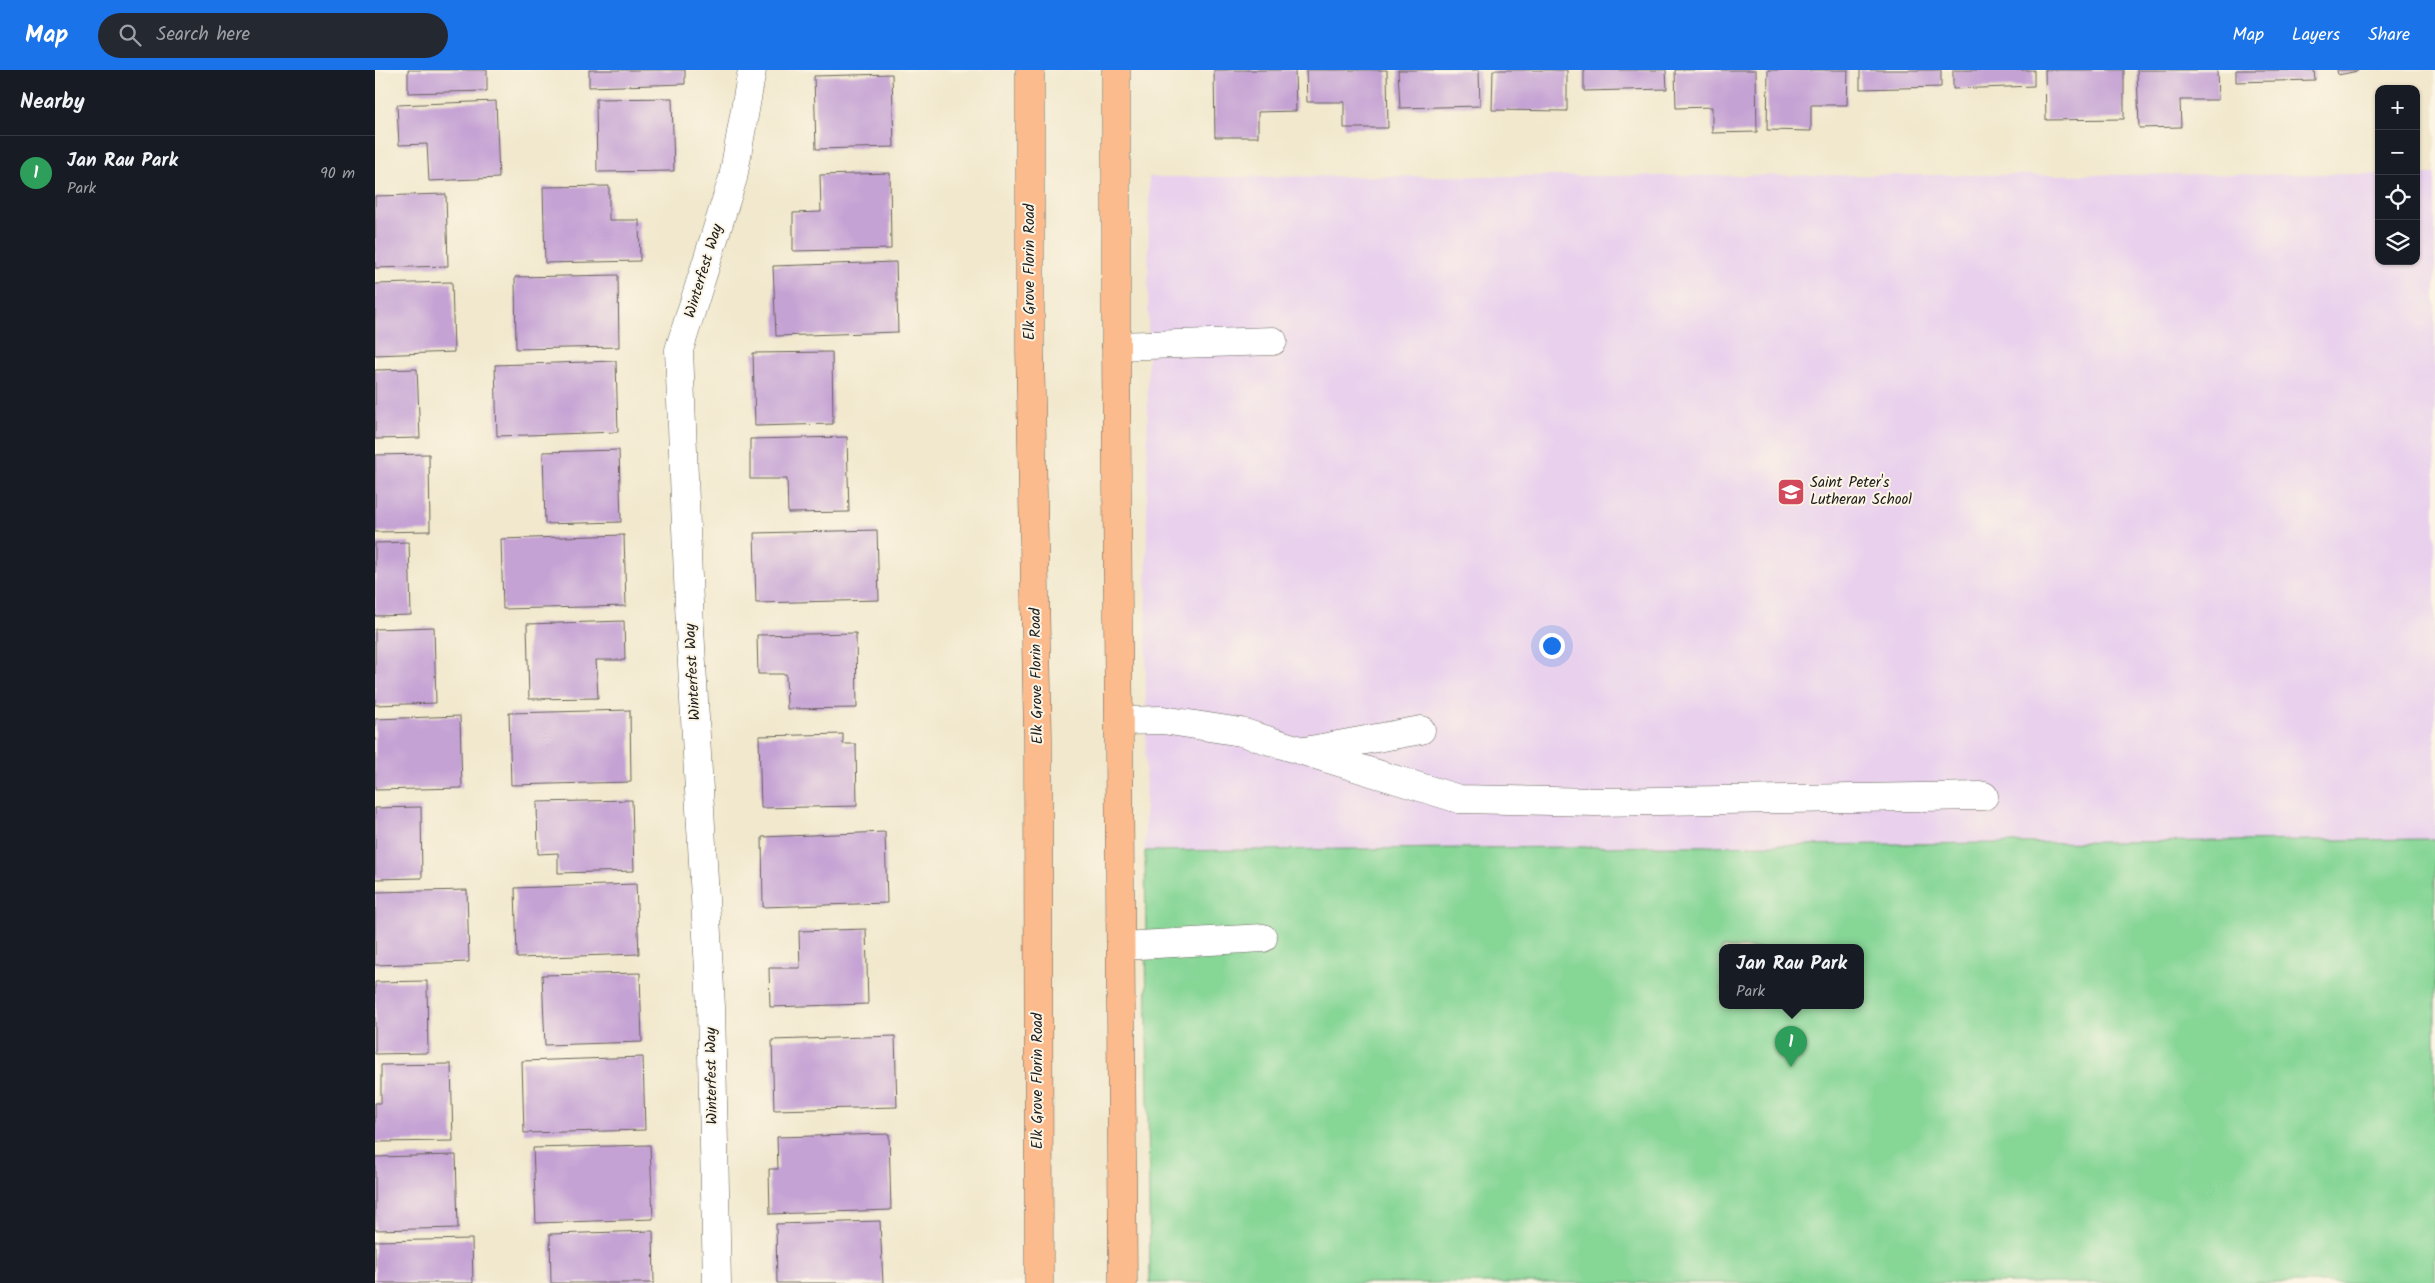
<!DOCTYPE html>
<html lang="en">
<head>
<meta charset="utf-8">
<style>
  :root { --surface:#171b24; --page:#242831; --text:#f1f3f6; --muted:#9ea1a6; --line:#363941; --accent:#1a73e8 }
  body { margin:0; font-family:Kalam,sans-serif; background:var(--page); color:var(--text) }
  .controls { position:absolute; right:15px; top:15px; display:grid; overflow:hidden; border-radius:10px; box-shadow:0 1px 4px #0004 }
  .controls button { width:45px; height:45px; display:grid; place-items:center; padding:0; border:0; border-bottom:1px solid var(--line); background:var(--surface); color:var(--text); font:25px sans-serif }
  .you { position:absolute; left:1176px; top:575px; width:18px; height:18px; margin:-12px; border:4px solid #fff; border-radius:50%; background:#1a73e8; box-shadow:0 0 0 8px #1a73e833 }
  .badge { display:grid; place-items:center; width:32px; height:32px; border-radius:50%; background:var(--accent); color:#fff; font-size:16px; font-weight:700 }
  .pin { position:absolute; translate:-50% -41px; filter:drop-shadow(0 1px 2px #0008) }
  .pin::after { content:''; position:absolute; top:26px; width:18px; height:15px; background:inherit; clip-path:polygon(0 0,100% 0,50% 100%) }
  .popup { position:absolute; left:1344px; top:874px; width:145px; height:65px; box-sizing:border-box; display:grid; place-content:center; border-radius:10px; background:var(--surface); filter:drop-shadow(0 1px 4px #0005); font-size:16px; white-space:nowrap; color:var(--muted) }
  .popup b { font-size:19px; color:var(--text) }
  .popup::after { content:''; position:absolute; left:50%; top:100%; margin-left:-10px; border:10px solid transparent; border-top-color:var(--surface) }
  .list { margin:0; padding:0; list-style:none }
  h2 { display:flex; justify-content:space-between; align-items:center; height:65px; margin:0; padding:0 20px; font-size:21px }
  h2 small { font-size:16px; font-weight:400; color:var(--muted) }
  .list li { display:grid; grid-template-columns:32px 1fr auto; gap:15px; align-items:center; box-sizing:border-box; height:75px; padding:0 20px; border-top:1px solid var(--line) }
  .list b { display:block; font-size:19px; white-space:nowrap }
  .list p { margin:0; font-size:16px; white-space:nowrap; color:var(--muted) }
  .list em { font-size:16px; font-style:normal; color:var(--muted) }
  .icon { flex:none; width:28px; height:28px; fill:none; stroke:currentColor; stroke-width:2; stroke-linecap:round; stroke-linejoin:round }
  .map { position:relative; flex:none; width:2060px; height:1213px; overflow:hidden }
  header { display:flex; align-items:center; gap:30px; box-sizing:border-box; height:70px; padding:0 25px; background:var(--accent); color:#fff }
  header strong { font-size:24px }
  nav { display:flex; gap:28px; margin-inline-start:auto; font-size:18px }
  .search { width:350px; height:45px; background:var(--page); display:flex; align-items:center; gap:12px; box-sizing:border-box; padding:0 18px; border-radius:28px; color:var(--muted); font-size:19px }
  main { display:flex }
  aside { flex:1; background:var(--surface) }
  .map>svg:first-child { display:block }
  .built { fill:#e9d1ed }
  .green { fill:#86d696; stroke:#517959; fill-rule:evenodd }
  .building { fill:#c5a2d4 }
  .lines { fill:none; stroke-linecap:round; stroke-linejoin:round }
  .minor-casing { stroke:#67635a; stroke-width:29 }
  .major-casing { stroke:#67635a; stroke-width:29 }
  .minor { stroke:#fff; stroke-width:28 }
  .major { stroke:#fbbb8d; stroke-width:28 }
  .labels { text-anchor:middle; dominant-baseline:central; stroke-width:4; stroke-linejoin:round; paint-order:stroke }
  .street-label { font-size:15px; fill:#1c1c1c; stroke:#fcf5e5 }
  .poi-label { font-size:15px; fill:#1c1c1c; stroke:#fcf5e5; text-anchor:start }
</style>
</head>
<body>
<header>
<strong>Map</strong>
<div class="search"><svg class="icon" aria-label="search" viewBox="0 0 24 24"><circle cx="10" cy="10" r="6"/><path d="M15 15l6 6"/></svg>Search here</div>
<nav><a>Map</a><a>Layers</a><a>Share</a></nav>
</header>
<main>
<aside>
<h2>Nearby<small></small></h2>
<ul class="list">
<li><span class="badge" style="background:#2e9e5b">1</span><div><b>Jan Rau Park</b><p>Park</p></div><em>90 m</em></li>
</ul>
</aside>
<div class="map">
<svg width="2060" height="1213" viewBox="0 0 2060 1213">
  <rect width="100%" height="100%" fill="#fcf5e5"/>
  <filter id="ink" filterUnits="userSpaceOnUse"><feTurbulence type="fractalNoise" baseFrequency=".02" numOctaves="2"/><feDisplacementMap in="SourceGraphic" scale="10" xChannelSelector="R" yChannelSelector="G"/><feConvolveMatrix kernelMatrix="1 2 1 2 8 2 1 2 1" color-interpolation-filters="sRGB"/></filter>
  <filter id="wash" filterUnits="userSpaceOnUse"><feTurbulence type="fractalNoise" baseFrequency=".0096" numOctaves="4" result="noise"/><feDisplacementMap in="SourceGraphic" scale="20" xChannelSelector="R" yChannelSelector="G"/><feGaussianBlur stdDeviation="1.12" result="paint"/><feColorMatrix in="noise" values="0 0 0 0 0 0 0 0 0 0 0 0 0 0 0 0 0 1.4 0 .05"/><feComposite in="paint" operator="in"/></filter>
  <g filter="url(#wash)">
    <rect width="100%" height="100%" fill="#f1e8cd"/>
    <!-- built -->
    <path class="built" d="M2004,104v87h37v-87h19v665l-1290,12 4,-674z"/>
    <!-- green -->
    <path class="green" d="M2060,769v444h-1285l-5,-432zM1347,878h138v58h-138z"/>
    <g id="blocks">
      <!-- building -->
      <g class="building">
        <path d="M33,0h79v21l-79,2z"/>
        <path d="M214,0h96v14l-96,3z"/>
        <path d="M839,0h81l1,41 -38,1v25h-43z"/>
        <path d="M931,0h81l1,58h-44v-26h-37z"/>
        <path d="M1023,0h81l1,36 -80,2z"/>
        <path d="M1118,0h74v41l-75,-1z"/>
        <path d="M1209,0h82l1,19 -83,2z"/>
        <path d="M1300,0h81l1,62 -45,1v-26l-36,1z"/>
        <path d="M1393,0h80l-1,35h-36v26l-44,-1z"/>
        <path d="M1485,0h81v17l-81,2z"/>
        <path d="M1578,0h81v16l-81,3z"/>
        <path d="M1670,0h79v49l-78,1z"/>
        <path d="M1762,0h80l1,30h-38l1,27 -42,1z"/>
        <path d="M1861,0h78l1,10 -79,2z"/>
        <path d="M1962,0h21v1l-20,4z"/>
        <path d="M517,4l2,73 -78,2 -2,-73z"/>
        <path d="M297,28l2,73 -77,1 -1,-73z"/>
        <path d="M121,31l3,77 -70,3 -2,-37 -28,1 -2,-40z"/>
        <path d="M515,103l1,76 -98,2v-38l28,-1 -1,-37z"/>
        <path d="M234,116v34h30l1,41 -95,2 -2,-76z"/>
        <path d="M71,124l2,72 -73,2v-72z"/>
        <path d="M521,192l2,70 -122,4 -3,-70z"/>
        <path d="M243,205l1,72 -103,2 -1,-72z"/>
        <path d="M77,212l2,70 -79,3v-71z"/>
        <path d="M457,282l1,72 -78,2 -2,-73z"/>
        <path d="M241,291l2,71 -121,4 -2,-71z"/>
        <path d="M42,299l3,69 -45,1v-69z"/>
        <path d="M472,367l2,75 -61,1 -1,-34h-37v-40z"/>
        <path d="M244,380l2,72 -76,2 -2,-72z"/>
        <path d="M54,384l1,77 -55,1v-77z"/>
        <path d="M502,460l2,70 -123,3 -2,-70z"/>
        <path d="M249,465l2,71 -123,3 -2,-70z"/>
        <path d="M34,472l2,73 -36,1v-73z"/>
        <path d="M249,551l1,39h-29l2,38 -69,1 -2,-75z"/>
        <path d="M59,557l2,76 -61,2v-76z"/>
        <path d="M481,563l1,75 -70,1 -1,-35h-28l-1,-39z"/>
        <path d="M255,640l1,72 -120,3 -2,-72z"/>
        <path d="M85,646l2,72 -87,2v-71z"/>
        <path d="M468,664v10h13l1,62 -96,2 -2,-72z"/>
        <path d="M257,730l2,71 -76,2v-20l-20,1 -1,-52z"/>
        <path d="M46,737l1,71 -47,1v-71z"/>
        <path d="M510,762l2,71 -124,4 -1,-70z"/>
        <path d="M261,814l3,70 -122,4 -2,-70z"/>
        <path d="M92,820l2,72 -94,3v-73z"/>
        <path d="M491,859l2,75 -98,3 -1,-39h31l-1,-37z"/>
        <path d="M265,903l2,69 -97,3 -3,-70z"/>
        <path d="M52,911l1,72 -53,1v-72z"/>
        <path d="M520,966l2,71 -123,3 -2,-70z"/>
        <path d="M268,987l2,73 -121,3 -2,-72z"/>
        <path d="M76,994l2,77 -78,1v-39h6v-38z"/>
        <path d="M514,1064l2,76 -121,4 -1,-45h9l-1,-32z"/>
        <path d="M275,1075l3,74 -117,4 -3,-75z"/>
        <path d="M81,1085l2,73 -83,2v-73z"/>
        <path d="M505,1151l3,62h-106l-1,-59z"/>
        <path d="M278,1161l1,52h-103l-1,-49z"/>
        <path d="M97,1169l1,44h-98v-42z"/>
      </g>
    </g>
  </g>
  <g filter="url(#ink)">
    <use href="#blocks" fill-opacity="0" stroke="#67635a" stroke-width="1"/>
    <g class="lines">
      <!-- minor casing -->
      <g class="minor-casing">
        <g id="minor">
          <path d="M741,276l157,-5"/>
          <path d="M745,651l43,-1 78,12 218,67 136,3 389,-6"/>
          <path d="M930,681l116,-21"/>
          <path d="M746,876l142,-8"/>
          <path d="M342,1213l-6,-276 -21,-379 -11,-278 54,-172 19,-108"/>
        </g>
      </g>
      <!-- major casing -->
      <g class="major-casing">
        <g id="major">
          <path d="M655,0v279l8,389 1,545"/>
          <path d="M741,0v276l7,937"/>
        </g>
      </g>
      <!-- minor -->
      <use href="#minor" class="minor"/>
      <!-- major -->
      <use href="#major" class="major"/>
    </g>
  </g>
  <!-- icons -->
  <defs>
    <g id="school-square" transform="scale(1.4375)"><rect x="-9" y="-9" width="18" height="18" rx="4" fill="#d1495b" stroke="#fcf5e5"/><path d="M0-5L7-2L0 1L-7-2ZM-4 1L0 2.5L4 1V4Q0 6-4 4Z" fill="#fff"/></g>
  </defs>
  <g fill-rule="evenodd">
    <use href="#school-square" x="1416" y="422"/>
  </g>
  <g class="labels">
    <!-- street labels -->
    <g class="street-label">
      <text transform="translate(329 201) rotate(-73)">Winterfest Way</text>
      <text transform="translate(655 202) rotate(-90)">Elk Grove Florin Road</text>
      <text transform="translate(318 602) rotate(-93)">Winterfest Way</text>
      <text transform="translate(662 606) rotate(-91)">Elk Grove Florin Road</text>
      <text transform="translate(337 1006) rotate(-91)">Winterfest Way</text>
      <text transform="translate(663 1011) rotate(-90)">Elk Grove Florin Road</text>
    </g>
    <!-- poi labels -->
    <g class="poi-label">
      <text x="1435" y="413">Saint Peter's<tspan x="1435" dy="17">Lutheran School</tspan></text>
    </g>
  </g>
</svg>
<div class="controls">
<button>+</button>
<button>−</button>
<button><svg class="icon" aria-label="locate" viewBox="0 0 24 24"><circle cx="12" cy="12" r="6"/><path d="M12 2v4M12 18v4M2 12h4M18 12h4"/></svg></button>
<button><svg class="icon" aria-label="layers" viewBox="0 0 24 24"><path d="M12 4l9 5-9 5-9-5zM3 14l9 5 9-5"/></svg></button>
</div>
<div class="you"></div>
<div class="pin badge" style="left:1416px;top:997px;background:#2e9e5b">1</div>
<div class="popup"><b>Jan Rau Park</b>Park</div>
</div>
</main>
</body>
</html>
